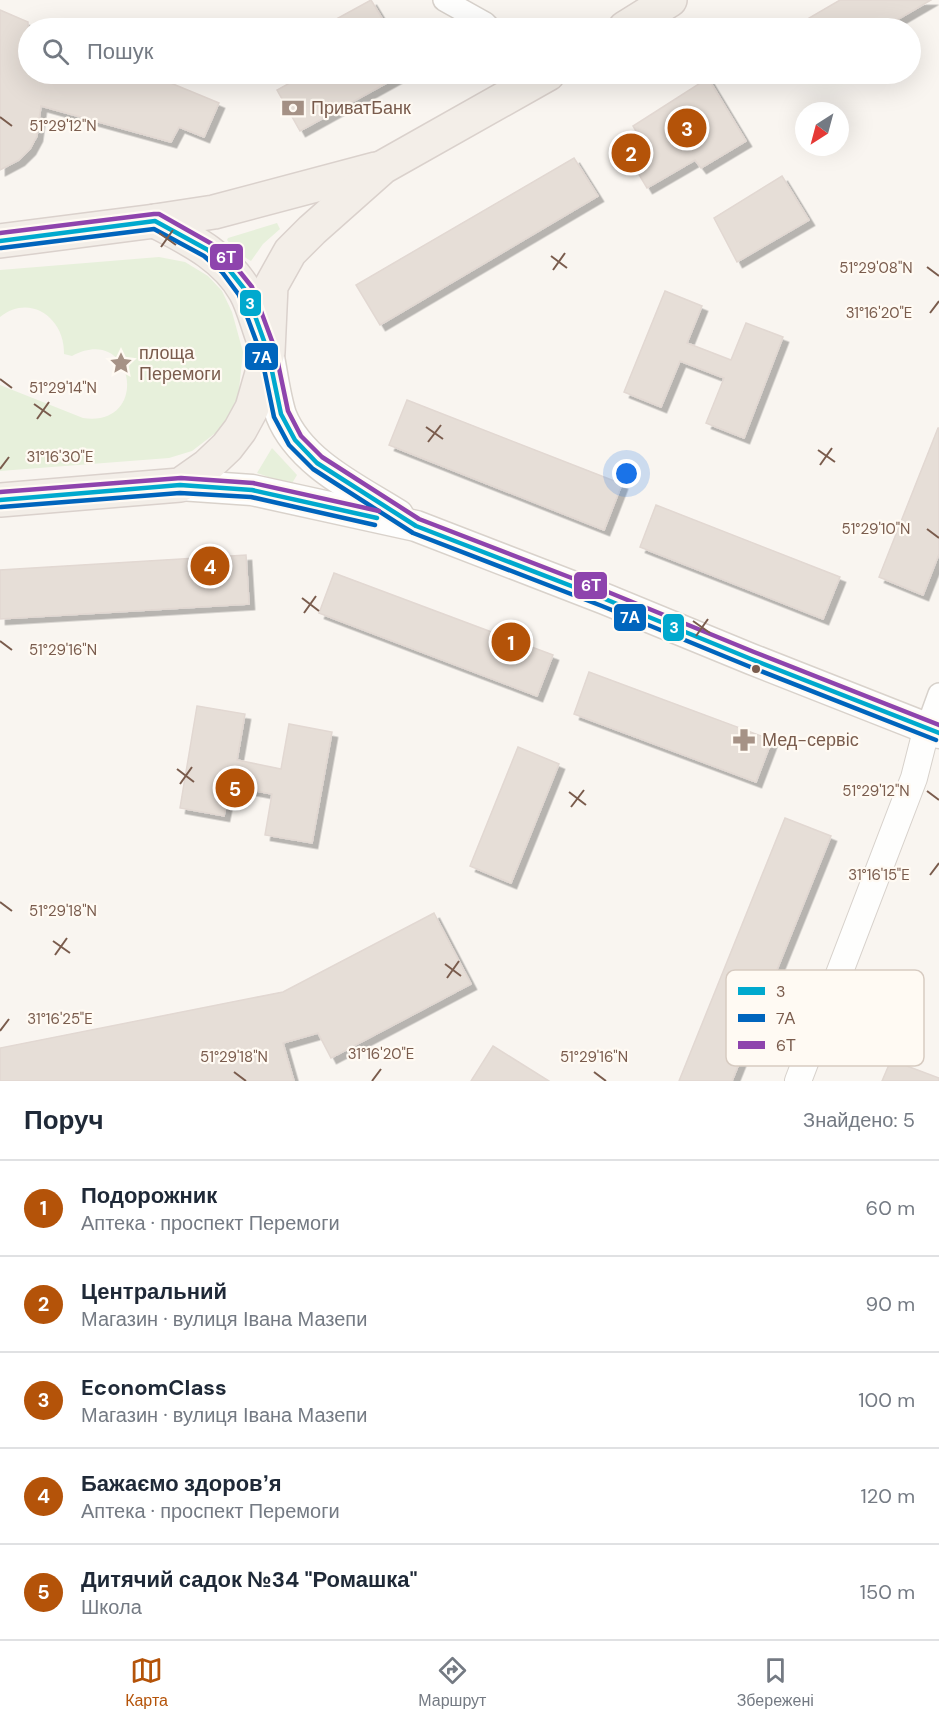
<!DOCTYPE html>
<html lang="uk">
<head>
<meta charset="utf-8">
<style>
  :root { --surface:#fff; --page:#f2f2f3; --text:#1f2937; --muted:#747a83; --line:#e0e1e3; --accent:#b45309 }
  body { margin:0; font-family:"DM Sans",sans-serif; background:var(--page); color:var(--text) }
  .compass { position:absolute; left:795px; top:102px; width:54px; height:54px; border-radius:50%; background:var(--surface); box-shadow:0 6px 24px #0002; rotate:216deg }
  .you { position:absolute; left:627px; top:474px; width:21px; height:21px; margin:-15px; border:4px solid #fff; border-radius:50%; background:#1a73e8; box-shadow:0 0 0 9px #1a73e833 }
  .badge { display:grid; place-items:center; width:39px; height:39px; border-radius:50%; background:var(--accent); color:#fff; font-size:20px; font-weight:700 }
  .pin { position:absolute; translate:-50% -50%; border:3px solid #fff; box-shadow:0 2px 6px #0006 }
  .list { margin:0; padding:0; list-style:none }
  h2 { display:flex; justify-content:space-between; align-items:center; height:78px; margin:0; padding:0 24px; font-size:26px }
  h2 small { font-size:20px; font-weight:400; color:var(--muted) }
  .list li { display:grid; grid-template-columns:39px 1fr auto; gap:18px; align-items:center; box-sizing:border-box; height:96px; padding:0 24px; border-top:2px solid var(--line) }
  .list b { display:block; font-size:22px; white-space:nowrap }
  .list p { margin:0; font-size:20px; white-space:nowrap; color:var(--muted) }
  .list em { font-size:20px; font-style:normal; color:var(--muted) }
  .icon { flex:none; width:33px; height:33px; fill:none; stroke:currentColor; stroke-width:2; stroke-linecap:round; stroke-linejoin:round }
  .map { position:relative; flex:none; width:939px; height:1081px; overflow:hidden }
  .search { position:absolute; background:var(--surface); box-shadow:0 6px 24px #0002; left:18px; right:18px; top:18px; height:66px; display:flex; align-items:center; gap:15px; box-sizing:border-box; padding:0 21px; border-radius:33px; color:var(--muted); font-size:22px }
  .sheet { height:558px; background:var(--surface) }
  nav { display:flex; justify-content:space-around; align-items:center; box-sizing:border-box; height:84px; border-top:2px solid var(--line); background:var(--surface); font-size:16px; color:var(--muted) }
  nav a { display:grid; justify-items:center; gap:3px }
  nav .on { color:var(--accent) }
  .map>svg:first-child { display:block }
  .green { fill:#e7f0db }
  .building { fill:#e6ded7; stroke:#e2d8d2; stroke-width:1.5; filter:url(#shadow) }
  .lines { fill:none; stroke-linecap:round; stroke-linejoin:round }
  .minor-casing { stroke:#d7d1cb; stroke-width:24 }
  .tertiary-casing { stroke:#d7d1cb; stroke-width:28 }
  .secondary-casing { stroke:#d9d2cb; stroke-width:33 }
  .primary-casing { stroke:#dad1cc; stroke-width:36 }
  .minor { stroke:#fefefd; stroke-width:21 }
  .tertiary { stroke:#fefefd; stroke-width:26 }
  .secondary { stroke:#fefefd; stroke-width:30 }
  .primary { stroke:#f3eee8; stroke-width:33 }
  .bus-1-casing { stroke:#fffaf3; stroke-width:9 }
  .bus-2-casing { stroke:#fffaf3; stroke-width:9 }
  .bus-3-casing { stroke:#fffaf3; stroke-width:9 }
  .bus-1 { stroke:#00a9ce; stroke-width:4.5 }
  .bus-2 { stroke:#0065bd; stroke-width:4.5 }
  .bus-3 { stroke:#8e44ad; stroke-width:4.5 }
  .ticks { fill:none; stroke:#7a5c4d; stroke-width:2 }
  .bus-dot { fill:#7a5c4d; stroke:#fffaf3; stroke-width:2 }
  .labels { text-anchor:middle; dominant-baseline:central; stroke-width:4.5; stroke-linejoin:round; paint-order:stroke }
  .poi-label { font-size:18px; fill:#7a5c4d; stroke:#fffaf3; text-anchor:start }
  .key { fill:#fffaf3; stroke:#d7cbc1; stroke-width:1.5 }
  .key-label { font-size:16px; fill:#7a5c4d }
  .ticks-label { font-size:15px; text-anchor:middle; fill:#7a5c4d; stroke:#fffaf3; stroke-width:4.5; stroke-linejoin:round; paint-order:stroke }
  .line-badge { stroke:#fffaf3; stroke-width:2 }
  .badge-label { font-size:16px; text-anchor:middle; font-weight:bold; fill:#fff }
</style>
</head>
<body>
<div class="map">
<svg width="939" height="1081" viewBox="0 0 939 1081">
  <defs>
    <filter id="shadow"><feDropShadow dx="5.5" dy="5.5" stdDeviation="0" flood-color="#0004"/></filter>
  </defs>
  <rect width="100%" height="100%" fill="#f9f5f0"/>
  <!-- green -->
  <g class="green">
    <path d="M277,223l3,6 -17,15 -12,17c-5,-2 -19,-15 -24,-21l1,-2z"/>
    <path d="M159,257l26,5 23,14 14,15 10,21 11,40 -5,47 -9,17 -11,15 -26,20 -23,7 -169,13v-86l83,33c69,10 51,-96 -11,-62l-8,-2c1,-36 -34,-61 -64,-37v-47z"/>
    <path d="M272,448l25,27 -6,10 -34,-12z"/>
  </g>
  <!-- building -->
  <g class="building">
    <path d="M371,0l17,28h-68z"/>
    <path d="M840,0h91l-48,28h-91z"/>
    <path d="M0,10l28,12v52h121l70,29 -15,34 -25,-10 -8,15 -130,-36 -4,30 -7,13 -11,11 -19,10z"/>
    <path d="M306,74h97l-103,57 -23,-41z"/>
    <path d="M708,78l38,63 -45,27 -6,-8 -48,28 -28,-47 17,-10 -3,-5z"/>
    <path d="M574,158l24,38 -218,129 -24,-40z"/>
    <path d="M782,176l27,44 -72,42 -23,-44z"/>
    <path d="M665,291l37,15 -15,37 44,17 15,-37 37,14 -39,101 -38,-15 18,-45 -44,-17 -19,46 -37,-15z"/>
    <path d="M407,400l215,84 -18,46 -215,-85z"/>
    <path d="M938,428h1v126l-16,41 -44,-18z"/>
    <path d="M656,505l184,72 -17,42 -183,-72z"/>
    <path d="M246,555l3,49 -249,15v-49z"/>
    <path d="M334,573l219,82 -16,41 -218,-83z"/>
    <path d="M589,672l183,68 -16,42 -182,-68z"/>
    <path d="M197,706l48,8 -8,46 44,9 8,-45 43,8 -20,111 -47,-8 7,-41 -42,-8 -6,30 -44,-8z"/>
    <path d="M518,747l41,17 -48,119 -41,-17z"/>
    <path d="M785,818l46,18 -99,245h-53z"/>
    <path d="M434,913l37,71 -140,74 -13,-25 -35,10 11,38h-294v-33l283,-56z"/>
    <path d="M493,1046l56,35h-78z"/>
    <path d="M891,1060l48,18v3h-57z"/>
  </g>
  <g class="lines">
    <!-- minor casing -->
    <g class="minor-casing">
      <g id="minor">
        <path d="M444,0l41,23 5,5"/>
        <path d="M927,727l12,-33"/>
      </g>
    </g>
    <!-- tertiary casing -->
    <g class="tertiary-casing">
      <path id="tertiary" d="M798,1081l116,-303 13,-51"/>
    </g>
    <!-- secondary casing -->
    <g class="secondary-casing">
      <g id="secondary">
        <path d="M268,352c4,19 7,45 13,63 19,48 76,74 117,100"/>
        <path d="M180,485l72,5 164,36 189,73 146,60 188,74"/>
      </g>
    </g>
    <!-- primary casing -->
    <g class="primary-casing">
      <g id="primary">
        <path d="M625,28l45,-28"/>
        <path d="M155,221c34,18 70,35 90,70 8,14 12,32 18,48"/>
        <path d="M0,241l155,-20 59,-9 162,-43"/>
        <path d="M0,500l180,-15 27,-19 20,-19 13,-17 12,-22 16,-56 3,-66 19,-34 22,-22 71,-63 165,-93"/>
      </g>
    </g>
    <!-- minor -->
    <use href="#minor" class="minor"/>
    <!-- tertiary -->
    <use href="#tertiary" class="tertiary"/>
    <!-- secondary -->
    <use href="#secondary" class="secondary"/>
    <!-- primary -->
    <use href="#primary" class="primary"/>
    <!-- bus-1 casing -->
    <g class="bus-1-casing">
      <g id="bus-1">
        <path d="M0,241l155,-20 53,29 19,17 19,24 22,61 13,62 14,26 22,23 99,63 189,73 146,60 188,74"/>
        <path d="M0,500l180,-15 72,5 125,28"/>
      </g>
    </g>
    <!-- bus-2 casing -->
    <g class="bus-2-casing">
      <g id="bus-2">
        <path d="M1,248l153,-19 50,27 18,16 17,23 22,59 13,63 15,28 24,24 100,64 189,73 146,60 188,74"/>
        <path d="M1,507l179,-14 71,4 124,28"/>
      </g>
    </g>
    <!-- bus-3 casing -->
    <g class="bus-3-casing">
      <g id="bus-3">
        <path d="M0,233l154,-19h5l53,30 20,18 20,25 23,62 13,62 13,25 21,21 97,62 189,73 146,60 185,73"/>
        <path d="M0,492l181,-14 72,5 126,28"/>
      </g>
    </g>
    <!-- bus-1 -->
    <use href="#bus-1" class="bus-1"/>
    <!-- bus-2 -->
    <use href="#bus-2" class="bus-2"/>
    <!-- bus-3 -->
    <use href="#bus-3" class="bus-3"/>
  </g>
  <!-- ticks -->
  <path class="ticks" d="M0,117l12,9M159,233l17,12M161,247l12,-17M551,256l16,12M927,267l12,9M553,270l12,-17M930,313l9,-12M0,379l12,9M34,404l17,12M37,419l12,-17M426,427l17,12M428,442l13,-17M818,450l17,12M820,465l12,-17M0,469l9,-12M927,529l12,9M302,598l17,13M304,613l12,-17M693,621l17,12M696,636l12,-17M0,641l12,9M177,769l17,13M180,784l12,-17M927,791l12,9M569,792l17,13M571,807l13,-17M930,875l9,-12M0,902l12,9M53,941l17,12M55,955l12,-17M445,964l16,12M447,978l12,-17M0,1031l9,-12M234,1072l12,9M594,1072l12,9M372,1081l9,-12"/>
  <!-- icons -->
  <defs>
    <g id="bank-bare" transform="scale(1.8)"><path d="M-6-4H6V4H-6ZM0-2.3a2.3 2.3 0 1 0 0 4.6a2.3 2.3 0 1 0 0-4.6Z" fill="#a69286" stroke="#fffaf3" stroke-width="2.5" paint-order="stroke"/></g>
    <g id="sight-bare" transform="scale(1.8)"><path d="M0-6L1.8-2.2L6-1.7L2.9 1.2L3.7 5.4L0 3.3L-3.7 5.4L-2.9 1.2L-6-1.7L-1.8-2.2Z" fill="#a69286" stroke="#fffaf3" stroke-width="2.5" paint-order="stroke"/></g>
    <g id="pharmacy-bare" transform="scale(1.8)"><path d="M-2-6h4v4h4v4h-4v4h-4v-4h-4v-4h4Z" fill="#a69286" stroke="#fffaf3" stroke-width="2.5" paint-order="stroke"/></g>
  </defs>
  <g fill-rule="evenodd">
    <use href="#bank-bare" x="293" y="108"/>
    <use href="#sight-bare" x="121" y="363"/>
    <use href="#pharmacy-bare" x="744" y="740"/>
  </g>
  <!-- markers -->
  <circle class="bus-dot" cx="756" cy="669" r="5"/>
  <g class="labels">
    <!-- poi labels -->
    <g class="poi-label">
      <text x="311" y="108">ПриватБанк</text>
      <text x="139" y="353">площа<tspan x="139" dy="21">Перемоги</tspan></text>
      <text x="762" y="740">Мед-сервіс</text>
    </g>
  </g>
  <!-- legend -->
  <rect x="726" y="970" width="198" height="96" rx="9" class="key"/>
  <rect x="738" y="987" width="27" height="8" fill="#00a9ce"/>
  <rect x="738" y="1014" width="27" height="8" fill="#0065bd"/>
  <rect x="738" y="1041" width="27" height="8" fill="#8e44ad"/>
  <g class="key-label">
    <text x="776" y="997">3</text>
    <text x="776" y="1024">7А</text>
    <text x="776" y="1051">6Т</text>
  </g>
  <g class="ticks-label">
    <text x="63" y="131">51°29'12"N</text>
    <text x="876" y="273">51°29'08"N</text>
    <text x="879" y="318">31°16'20"E</text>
    <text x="63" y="393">51°29'14"N</text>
    <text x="60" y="462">31°16'30"E</text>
    <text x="876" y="534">51°29'10"N</text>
    <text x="63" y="655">51°29'16"N</text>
    <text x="876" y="796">51°29'12"N</text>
    <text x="879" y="880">31°16'15"E</text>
    <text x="63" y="916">51°29'18"N</text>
    <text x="60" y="1024">31°16'25"E</text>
    <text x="381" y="1059">31°16'20"E</text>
    <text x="234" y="1062">51°29'18"N</text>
    <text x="594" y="1062">51°29'16"N</text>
  </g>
  <g class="line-badge">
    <rect x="209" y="243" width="35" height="28" rx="6" fill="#8e44ad"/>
    <rect x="239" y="289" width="23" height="28" rx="6" fill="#00a9ce"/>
    <rect x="244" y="342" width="35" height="29" rx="6" fill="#0065bd"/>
    <rect x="573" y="571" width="35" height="29" rx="6" fill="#8e44ad"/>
    <rect x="613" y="603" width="34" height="29" rx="6" fill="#0065bd"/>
    <rect x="662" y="613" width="23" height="29" rx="6" fill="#00a9ce"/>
  </g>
  <g class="badge-label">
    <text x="226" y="263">6Т</text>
    <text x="250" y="309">3</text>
    <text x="262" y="363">7А</text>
    <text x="591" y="591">6Т</text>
    <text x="630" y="623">7А</text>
    <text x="674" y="633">3</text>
  </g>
</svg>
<svg class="compass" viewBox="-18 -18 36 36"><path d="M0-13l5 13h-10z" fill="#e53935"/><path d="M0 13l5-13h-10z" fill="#747a83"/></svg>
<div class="you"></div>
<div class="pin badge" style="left:511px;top:642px">1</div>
<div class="pin badge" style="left:631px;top:153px">2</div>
<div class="pin badge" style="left:687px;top:128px">3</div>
<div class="pin badge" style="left:210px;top:566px">4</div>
<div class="pin badge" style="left:235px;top:788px">5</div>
<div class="search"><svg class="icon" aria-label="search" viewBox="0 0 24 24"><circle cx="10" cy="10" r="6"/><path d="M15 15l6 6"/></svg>Пошук</div>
</div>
<section class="sheet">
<h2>Поруч<small>Знайдено: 5</small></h2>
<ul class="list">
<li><span class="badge">1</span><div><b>Подорожник</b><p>Аптека · проспект Перемоги</p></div><em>60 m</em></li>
<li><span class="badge">2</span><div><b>Центральний</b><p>Магазин · вулиця Івана Мазепи</p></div><em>90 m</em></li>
<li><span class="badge">3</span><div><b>EconomClass</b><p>Магазин · вулиця Івана Мазепи</p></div><em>100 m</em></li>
<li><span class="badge">4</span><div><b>Бажаємо здоровʼя</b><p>Аптека · проспект Перемоги</p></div><em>120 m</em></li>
<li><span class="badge">5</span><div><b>Дитячий садок №34 &quot;Ромашка&quot;</b><p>Школа</p></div><em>150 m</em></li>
</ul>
</section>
<nav>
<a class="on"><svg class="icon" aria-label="map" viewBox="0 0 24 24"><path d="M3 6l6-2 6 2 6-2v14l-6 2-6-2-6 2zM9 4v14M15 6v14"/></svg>Карта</a>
<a><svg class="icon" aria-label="directions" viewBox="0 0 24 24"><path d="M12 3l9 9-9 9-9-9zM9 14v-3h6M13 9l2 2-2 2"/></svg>Маршрут</a>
<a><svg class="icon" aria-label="saved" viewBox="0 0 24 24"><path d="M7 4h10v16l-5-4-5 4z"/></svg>Збережені</a>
</nav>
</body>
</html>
